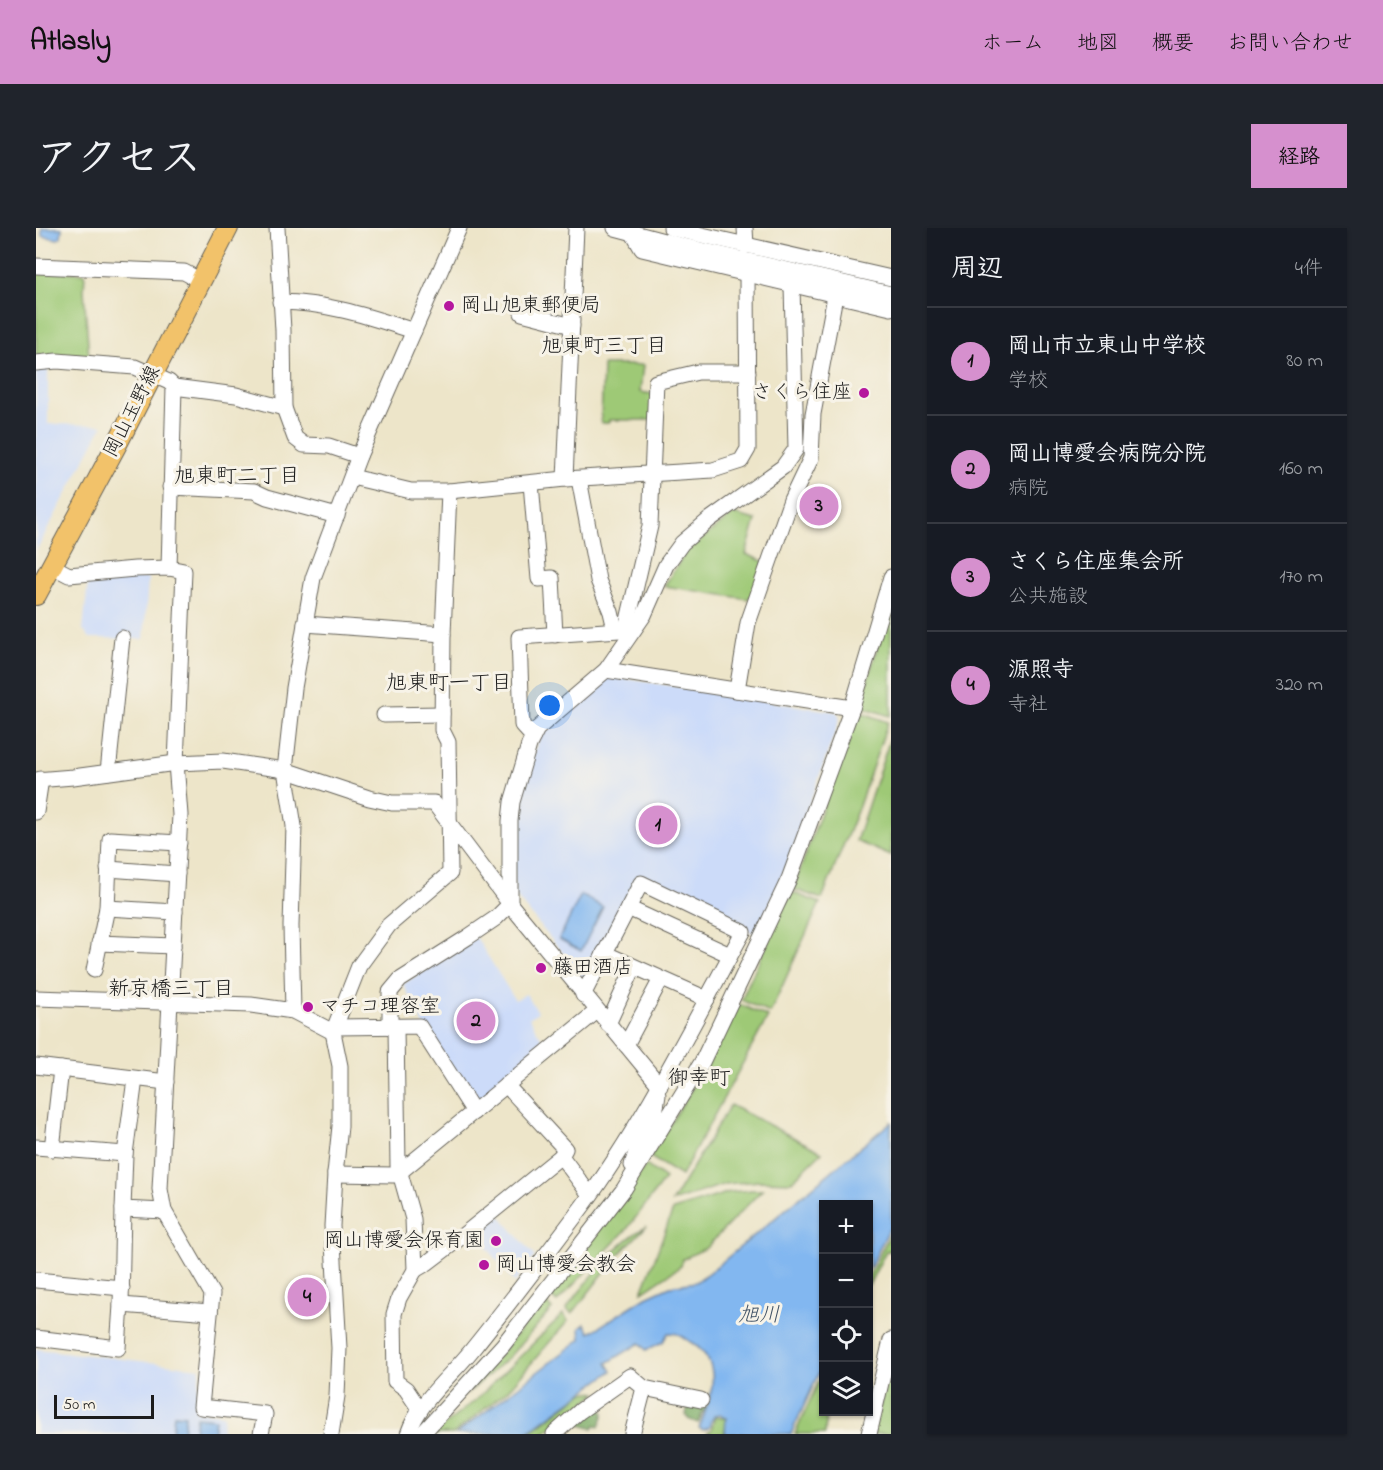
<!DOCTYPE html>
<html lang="ja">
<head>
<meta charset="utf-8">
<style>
  :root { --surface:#171b24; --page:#20242c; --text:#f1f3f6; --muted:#9ea1a6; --line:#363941; --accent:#d690ce }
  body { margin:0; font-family:"Indie Flower","Klee One",sans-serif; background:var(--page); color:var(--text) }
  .controls { position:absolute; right:18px; bottom:18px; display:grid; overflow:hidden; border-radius:0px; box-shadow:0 2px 4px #0004 }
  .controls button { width:54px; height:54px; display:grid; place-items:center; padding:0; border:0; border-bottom:2px solid var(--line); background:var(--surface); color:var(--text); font:30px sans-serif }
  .scale { position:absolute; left:18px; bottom:15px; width:100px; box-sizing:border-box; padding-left:6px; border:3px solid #1c1c1c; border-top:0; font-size:16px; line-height:21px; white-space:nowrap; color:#1c1c1c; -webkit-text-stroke:4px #f7f3e8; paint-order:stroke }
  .you { position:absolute; left:514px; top:478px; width:21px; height:21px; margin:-15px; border:4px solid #fff; border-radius:50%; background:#1a73e8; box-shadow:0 0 0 9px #1a73e833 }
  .badge { display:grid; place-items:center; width:39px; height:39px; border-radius:50%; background:var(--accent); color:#111; font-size:20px; font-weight:700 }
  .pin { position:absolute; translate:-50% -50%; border:3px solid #fff; box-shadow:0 2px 6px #0006 }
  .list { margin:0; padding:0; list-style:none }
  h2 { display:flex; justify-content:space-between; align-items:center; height:78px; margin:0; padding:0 24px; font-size:26px }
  h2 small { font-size:20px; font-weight:400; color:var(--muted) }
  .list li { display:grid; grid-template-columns:39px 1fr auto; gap:18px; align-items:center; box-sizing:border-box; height:108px; padding:0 24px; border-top:2px solid var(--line) }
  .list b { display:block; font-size:22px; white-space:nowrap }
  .list p { margin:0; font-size:20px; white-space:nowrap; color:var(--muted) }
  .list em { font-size:20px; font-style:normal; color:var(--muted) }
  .icon { flex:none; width:33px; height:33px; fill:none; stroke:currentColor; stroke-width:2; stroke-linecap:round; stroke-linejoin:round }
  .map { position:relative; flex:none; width:855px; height:1206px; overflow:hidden; border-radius:0px }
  header { display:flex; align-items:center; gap:36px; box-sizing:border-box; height:84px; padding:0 30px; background:var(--accent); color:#111 }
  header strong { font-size:28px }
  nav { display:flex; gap:33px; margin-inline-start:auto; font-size:21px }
  .intro { display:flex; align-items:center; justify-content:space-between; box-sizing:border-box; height:144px; padding:0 36px }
  h1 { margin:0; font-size:42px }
  .button { padding:15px 27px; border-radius:0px; background:var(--accent); color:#111; font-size:21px; font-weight:700 }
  main { display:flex; gap:36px; padding:0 36px }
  aside { flex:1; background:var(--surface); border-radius:0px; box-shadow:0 2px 4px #0004 }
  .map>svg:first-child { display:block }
  .built { fill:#ccdbf9 }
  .green { fill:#9ec976; stroke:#5d7249; stroke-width:1.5 }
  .forest { fill:#7ead67; stroke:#4d6442; stroke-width:1.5 }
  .water { fill:#82b7f0; stroke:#4f6a86; stroke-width:1.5 }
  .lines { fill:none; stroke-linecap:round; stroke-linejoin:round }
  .minor-casing { stroke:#656259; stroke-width:17 }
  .major-casing { stroke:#656259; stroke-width:22 }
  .minor { stroke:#fff; stroke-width:15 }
  .major { stroke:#f2c26a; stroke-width:20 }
  .poi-dot { fill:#b5179e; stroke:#f7f3e8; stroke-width:2 }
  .labels { text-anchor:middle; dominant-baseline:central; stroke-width:6; stroke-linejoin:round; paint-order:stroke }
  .poi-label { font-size:20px; fill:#1c1c1c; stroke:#f7f3e8; text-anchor:start }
  .street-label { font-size:20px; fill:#1c1c1c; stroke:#f7f3e8 }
  .neighbourhood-label { font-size:21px; fill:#1c1c1c; stroke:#f7f3e8 }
  .water-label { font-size:21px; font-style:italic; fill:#405266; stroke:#f7f3e8 }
</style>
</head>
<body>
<header>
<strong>Atlasly</strong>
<nav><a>ホーム</a><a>地図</a><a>概要</a><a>お問い合わせ</a></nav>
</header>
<div class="intro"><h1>アクセス</h1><a class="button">経路</a></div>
<main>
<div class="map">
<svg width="855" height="1206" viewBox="0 0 855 1206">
  <rect width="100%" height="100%" fill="#f7f3e8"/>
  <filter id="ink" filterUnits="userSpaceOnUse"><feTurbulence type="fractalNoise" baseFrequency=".0167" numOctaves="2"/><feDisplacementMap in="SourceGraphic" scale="12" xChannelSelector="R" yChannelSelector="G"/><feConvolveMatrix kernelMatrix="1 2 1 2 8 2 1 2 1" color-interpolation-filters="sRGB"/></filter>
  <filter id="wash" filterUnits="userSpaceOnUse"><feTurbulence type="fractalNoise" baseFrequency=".008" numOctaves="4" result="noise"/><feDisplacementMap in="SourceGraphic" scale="24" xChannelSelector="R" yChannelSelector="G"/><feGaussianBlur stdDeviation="1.35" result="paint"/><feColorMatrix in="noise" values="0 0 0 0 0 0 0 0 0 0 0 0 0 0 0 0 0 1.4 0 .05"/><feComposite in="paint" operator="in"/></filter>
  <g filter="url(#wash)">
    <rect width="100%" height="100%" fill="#ede5c9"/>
    <!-- built -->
    <g class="built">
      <path d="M0,139h12v57l55,1 -67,126z"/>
      <path d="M84,350h28l-4,61 -54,-1 -7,-8 5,-49z"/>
      <path d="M572,448l229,36 3,6 -49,138 -34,79 -119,-58 -53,103 -71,-86v-62l7,-43 22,-61 55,-40z"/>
      <path d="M440,709l39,63 11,-6 12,18 -9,6 16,26 -68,58 -6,1 -48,-80 -20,-39z"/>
      <path d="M461,984l38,44 -20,27 -41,-52z"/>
      <path d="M0,1121l164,19 -4,43 28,3 -3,20h-185z"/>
    </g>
    <!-- green -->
    <g class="green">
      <path d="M0,43l49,2 -1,17 5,67 -53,1z"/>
      <path d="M567,137h40l-3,27 13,2 -1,26h-43v3h-8z"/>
      <path d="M697,286l23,6 -10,34 19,8 -12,33 -5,4 -84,-13 22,-34z"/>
      <path d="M855,373v112l-1,3 -30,-10z"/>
      <path d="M822,483l30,11 -29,84 -37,93 -29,-10z"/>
      <path d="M855,508v120l-35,-15z"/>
      <path d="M755,664l29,11 -50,110 -29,-13z"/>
      <path d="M703,776l29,13 -87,159 -31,-19 57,-93z"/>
      <path d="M694,877l92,47 -31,30 -31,-1 -35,3 -53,18z"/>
      <path d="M610,937l19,14 -38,50 -70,73 -8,-7z"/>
      <path d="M716,962h10l-56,58 -23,11 -2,7 -39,26 31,-82 57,-18z"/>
      <path d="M611,998l-31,31 -44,57 -6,-5c23,-29 48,-65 81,-83z"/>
      <path d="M855,1004v19h-5l-17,34v-9z"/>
      <path d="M508,1073l8,8 -43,48 -42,37z"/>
      <path d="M527,1086l5,7 -60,69 -55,44h-20l45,-36z"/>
      <path d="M855,1132v74h-18z"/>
      <path d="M787,1144l1,40h5l-3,6 -1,16h-30z"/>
      <path d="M554,1164l7,1 -54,41h-15l55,-41z"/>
      <path d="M679,1188l10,2 1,7 -2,9h-17l4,-4z"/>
    </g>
    <!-- forest -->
    <g class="forest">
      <path d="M653,1174l14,1 2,5 -7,15 -10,-4 -2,-4z"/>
      <path d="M560,1179l6,1 2,5 -4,13 -5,-1 -2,3c-5,0 -13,-3 -16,-7l8,-5 3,1v-3z"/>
    </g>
    <!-- water -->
    <g class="water">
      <path d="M6,0h20l-1,9 -3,2 -16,-3z"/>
      <path d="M545,667l22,12 -22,44 -22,-12z"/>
      <path d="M855,894v103l-22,45 -1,-66h-44l-1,160 -32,70h-66l1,-16 -6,-4 -5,1 -4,6 -2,7 -6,2 -4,-2c13,-33 26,-66 -10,-87 -9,-5 -8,-8 -21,-8l-5,9 -17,8 -6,-7 -33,20 5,8 -87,63h-69l125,-95 -1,-11 5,-4 5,9 56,-36 24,-11 26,-4 25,-19z"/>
      <path d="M138,1186l11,1 -2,19h-11z"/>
      <path d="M160,1189l19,2 -2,15h-19z"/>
    </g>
  </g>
  <g filter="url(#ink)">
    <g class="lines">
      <!-- minor casing -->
      <g class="minor-casing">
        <g id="minor">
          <path d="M241,0l6,102 1,78 11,30 9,7 25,1 30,10"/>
          <path d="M579,0l64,17 212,49"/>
          <path d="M635,0l220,50"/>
          <path d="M709,0l1,18"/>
          <path d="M596,1v3l10,17 249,59"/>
          <path d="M0,38l148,6 17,9"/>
          <path d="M244,74c50,1 87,14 134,29"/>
          <path d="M486,85l50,13"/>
          <path d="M0,135l21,-2 78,6 34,15 5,5 -5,181"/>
          <path d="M138,159l62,8 48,13"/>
          <path d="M316,249l59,14h38l116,-12 148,-9 28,-9 7,-12 -1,-175"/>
          <path d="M529,251l11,-251"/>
          <path d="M543,251l19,101 13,32 4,17"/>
          <path d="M495,255l8,96 13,-1 3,57"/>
          <path d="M134,259l84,4 13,6 70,19"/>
          <path d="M16,338l17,9 66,-6 34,-1 15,3 -8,192 4,52 -20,374 4,22 48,83 -11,113 64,7 -4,20"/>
          <path d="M269,396l138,10"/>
          <path d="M590,401l24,-103 6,-144 42,-10h50"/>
          <path d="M570,442l246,38"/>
          <path d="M701,462l11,-67 43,-123 20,-42 2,-44 22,-118"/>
          <path d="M348,487l58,-1"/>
          <path d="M497,509l-11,-12 -3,-88 115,-8"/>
          <path d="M72,544l14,-134"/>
          <path d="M0,552l37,-3 103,-14 47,-2 62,9 84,28 23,5h42l76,101 150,182"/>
          <path d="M0,584l5,-33"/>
          <path d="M72,641l69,5"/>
          <path d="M71,680l68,4"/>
          <path d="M592,680l102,47"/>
          <path d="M63,715l74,3"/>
          <path d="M568,725l103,46"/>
          <path d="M58,742l13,-62 3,-69 69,4"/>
          <path d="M0,770l215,7 42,6 40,21"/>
          <path d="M257,783l-2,-85 3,-100 -9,-56 9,-82 19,-110 46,-122 100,-228"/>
          <path d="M572,796l26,-57"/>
          <path d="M299,799l84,-1 55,86"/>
          <path d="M354,799v-35l10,-12 68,-43 28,-19 14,-14v-83l2,-19 17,-57 8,-16 69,-59 38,-55 22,-50 16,-22 27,-23 74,-53 13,-18 -4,-164"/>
          <path d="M360,799l2,139 15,53 2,51 -16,28 -5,16 1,67 11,8 14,21"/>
          <path d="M590,817l35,-66"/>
          <path d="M0,838l130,16"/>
          <path d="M99,851l-10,75 -2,55 41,2"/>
          <path d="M470,857l59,64 -4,7"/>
          <path d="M0,919l89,7"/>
          <path d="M16,921l9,-80"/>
          <path d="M596,937l6,-19 17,-32 3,-19"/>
          <path d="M299,946l59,1 6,-3 197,-161"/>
          <path d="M379,1042l12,-7 29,-22 105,-85 29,39"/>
          <path d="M0,1052l86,8"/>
          <path d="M85,1077l89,7"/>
          <path d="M0,1110l82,10 3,-43 2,-96"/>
          <path d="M608,1160l57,12"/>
          <path d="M295,1206l6,-38 2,-48 -7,-122 3,-52 5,-48v-60l-7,-34 26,-66 30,-41 61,-52 -2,-131 -6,-12 1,-96 6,-143"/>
          <path d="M372,1206c11,-33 42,-57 63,-83 38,-47 75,-96 111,-144 63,-86 110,-182 161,-275l-102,-49 -58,112"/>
          <path d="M386,1206l81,-89 121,-156 78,-127 87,-183 63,-171 39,-131"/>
          <path d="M518,1206l26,-23 50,-35 14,12 -12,46"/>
          <path d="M833,1206l22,-94"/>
        </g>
      </g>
      <!-- major casing -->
      <g class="major-casing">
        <path id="major" d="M0,367l82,-153 110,-214"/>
      </g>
      <!-- minor -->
      <use href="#minor" class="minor"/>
      <!-- major -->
      <use href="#major" class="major"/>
    </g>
  </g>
  <!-- markers -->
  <g class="poi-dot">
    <circle cx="413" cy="78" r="6"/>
    <circle cx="828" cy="165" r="6"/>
    <circle cx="505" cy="740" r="6"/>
    <circle cx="272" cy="779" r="6"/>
    <circle cx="460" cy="1013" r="6"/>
    <circle cx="448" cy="1037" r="6"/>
  </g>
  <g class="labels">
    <!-- poi labels -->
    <g class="poi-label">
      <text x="425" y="78">岡山旭東郵便局</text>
      <text x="816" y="165" text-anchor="end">さくら住座</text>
      <text x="517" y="740">藤田酒店</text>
      <text x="284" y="779">マチコ理容室</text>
      <text x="448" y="1013" text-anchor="end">岡山博愛会保育園</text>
      <text x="460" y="1037">岡山博愛会教会</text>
    </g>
    <!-- street labels -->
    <g class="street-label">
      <text transform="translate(97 184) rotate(-63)">岡山玉野線</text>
    </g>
    <!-- neighbourhood labels -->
    <g class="neighbourhood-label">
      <text x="568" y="119">旭東町三丁目</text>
      <text x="201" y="249">旭東町二丁目</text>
      <text x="413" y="456">旭東町一丁目</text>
      <text x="135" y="762">新京橋三丁目</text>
      <text x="663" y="851">御幸町</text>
    </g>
    <!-- water labels -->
    <g class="water-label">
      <text x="723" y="1088">旭川</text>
    </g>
  </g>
</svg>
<div class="controls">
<button>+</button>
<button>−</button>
<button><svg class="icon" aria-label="locate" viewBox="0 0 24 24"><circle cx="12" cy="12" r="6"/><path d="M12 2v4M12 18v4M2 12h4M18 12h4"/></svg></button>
<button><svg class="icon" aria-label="layers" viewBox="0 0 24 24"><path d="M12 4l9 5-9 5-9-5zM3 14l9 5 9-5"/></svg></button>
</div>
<div class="scale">50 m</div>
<div class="you"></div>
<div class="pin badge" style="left:622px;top:597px">1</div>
<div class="pin badge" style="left:440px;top:793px">2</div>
<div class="pin badge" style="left:783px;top:278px">3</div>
<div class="pin badge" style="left:271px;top:1069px">4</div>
</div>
<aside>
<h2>周辺<small>4件</small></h2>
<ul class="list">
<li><span class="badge">1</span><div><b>岡山市立東山中学校</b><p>学校</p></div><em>80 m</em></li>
<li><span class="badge">2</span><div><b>岡山博愛会病院分院</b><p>病院</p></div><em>160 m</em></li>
<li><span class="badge">3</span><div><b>さくら住座集会所</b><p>公共施設</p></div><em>170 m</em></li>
<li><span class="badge">4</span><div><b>源照寺</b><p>寺社</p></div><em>320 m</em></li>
</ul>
</aside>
</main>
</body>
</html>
